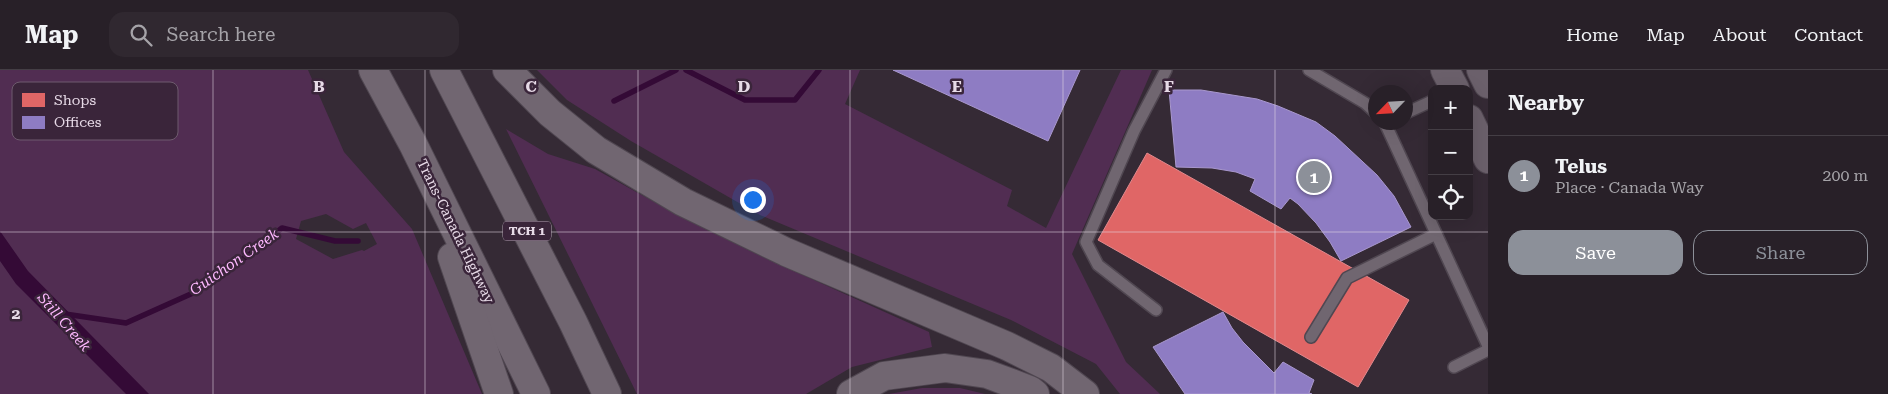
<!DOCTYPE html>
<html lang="en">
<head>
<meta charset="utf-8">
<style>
  :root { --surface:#282028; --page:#302830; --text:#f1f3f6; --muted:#a5a3a8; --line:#443e45; --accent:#8c9099 }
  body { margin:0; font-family:"Roboto Serif",serif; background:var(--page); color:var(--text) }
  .controls { position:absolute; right:15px; top:15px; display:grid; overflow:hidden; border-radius:10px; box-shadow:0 5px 20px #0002 }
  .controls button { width:45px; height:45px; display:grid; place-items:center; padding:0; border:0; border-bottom:1px solid var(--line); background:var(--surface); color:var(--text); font:25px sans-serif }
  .compass { position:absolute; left:1368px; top:15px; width:45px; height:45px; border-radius:50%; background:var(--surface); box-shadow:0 5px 20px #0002; rotate:245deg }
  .you { position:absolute; left:752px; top:129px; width:18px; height:18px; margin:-12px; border:4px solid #fff; border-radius:50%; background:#1a73e8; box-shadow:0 0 0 8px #1a73e833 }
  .badge { display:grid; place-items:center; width:32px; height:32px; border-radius:50%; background:var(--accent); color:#fff; font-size:16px; font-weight:700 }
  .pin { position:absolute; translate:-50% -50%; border:2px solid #fff; box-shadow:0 1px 5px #0006 }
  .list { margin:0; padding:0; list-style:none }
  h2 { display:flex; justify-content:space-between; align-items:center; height:65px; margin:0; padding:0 20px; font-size:21px }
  h2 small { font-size:16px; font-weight:400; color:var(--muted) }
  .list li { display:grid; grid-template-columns:32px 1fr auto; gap:15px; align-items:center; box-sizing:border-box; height:80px; padding:0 20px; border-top:1px solid var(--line) }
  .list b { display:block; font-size:19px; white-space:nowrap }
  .list p { margin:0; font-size:16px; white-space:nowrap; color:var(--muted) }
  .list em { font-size:16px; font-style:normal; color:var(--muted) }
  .actions { display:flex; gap:10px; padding:15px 20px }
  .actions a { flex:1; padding:11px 0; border:1px solid var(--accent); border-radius:15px; text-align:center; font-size:18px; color:var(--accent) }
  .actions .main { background:var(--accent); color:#fff }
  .icon { flex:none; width:28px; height:28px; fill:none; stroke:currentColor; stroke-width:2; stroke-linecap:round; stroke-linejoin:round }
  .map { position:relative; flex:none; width:1488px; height:324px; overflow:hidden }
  header { display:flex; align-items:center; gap:30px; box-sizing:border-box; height:70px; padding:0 25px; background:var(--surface); border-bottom:1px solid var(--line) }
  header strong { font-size:24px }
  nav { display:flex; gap:28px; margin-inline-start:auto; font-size:18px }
  .search { width:350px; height:45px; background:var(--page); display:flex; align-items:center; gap:12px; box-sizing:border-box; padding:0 18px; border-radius:15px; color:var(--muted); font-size:19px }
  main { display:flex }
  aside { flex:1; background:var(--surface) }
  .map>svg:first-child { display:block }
  .green { fill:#512d52; fill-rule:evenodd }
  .water { fill:#340a36 }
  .shops { fill:#e06666; stroke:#e2898d }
  .offices { fill:#8e7cc3; stroke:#a998ce }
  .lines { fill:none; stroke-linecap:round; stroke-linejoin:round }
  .stream { stroke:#340a36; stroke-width:5.5 }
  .lane-casing { stroke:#504751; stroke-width:14 }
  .secondary-casing { stroke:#504751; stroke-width:30 }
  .highway-casing { stroke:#504751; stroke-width:30 }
  .lane { stroke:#706670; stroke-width:11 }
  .secondary { stroke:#6b606b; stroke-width:28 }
  .highway { stroke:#716671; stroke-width:28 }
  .grid { fill:none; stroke:#e7dae7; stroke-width:1; stroke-opacity:0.55 }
  .labels { text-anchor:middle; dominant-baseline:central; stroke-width:5; stroke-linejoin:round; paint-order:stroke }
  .shield { fill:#3a253a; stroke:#b3a4b3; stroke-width:1 }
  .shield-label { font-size:12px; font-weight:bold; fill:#e7dae7 }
  .street-label { font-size:14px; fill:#e7dae7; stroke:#3a253a }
  .water-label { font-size:15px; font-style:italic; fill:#fdb8fe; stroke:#3a253a }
  .key { fill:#3a253a; stroke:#6e5b6e; stroke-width:1 }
  .key-label { font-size:14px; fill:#e7dae7 }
  .grid-label { font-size:16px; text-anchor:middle; font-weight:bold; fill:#e7dae7; stroke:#3a253a; stroke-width:5; stroke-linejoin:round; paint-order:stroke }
</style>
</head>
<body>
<header>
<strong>Map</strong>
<div class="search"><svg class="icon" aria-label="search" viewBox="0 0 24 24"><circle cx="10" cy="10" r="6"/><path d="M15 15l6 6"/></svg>Search here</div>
<nav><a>Home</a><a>Map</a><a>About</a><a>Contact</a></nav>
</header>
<main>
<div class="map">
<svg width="1488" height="324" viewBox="0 0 1488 324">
  <rect width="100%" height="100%" fill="#352a35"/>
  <!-- green -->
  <g class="green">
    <path d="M0,0h308l36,82 68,77 70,165h-482zM326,144l27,15 13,-6 11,21 -13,7 -2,-1 -29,9 -37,-20 5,-18z"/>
    <path d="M537,0h323l-15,34 167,86 -5,16 39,22 75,-158h31l-80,184 54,108 34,32h-40l-24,-30 -85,-44 -251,-105 -129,-74 -64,-41z"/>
    <path d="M506,59l42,25 47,15 88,49 80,39 166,75 3,15 -80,20 -46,27h-169z"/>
    <path d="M922,318h38l25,6h-96z"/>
  </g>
  <!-- water -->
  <path class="water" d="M0,161l28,40 121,123h-23l-110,-110 -16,-23z"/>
  <!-- shops -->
  <path class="shops" d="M1147,83l262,147 -51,87 -260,-147z"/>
  <!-- offices -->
  <g class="offices">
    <path d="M893,0h187l-32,71z"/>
    <path d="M1169,20h32l56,9 21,7 38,16 19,14 42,39 17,21 17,31 -70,34 -11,-19 -14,-19 -18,-19 -8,-6 -9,11 -31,-18 5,-12 -19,-7 -24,-4 -36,-1z"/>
    <path d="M1223,242l9,16 11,14 31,31 9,-11 31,18 -5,13 3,1h-127l-32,-47z"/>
  </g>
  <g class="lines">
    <!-- stream -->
    <g class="stream">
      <path d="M686,0l59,30h50l24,-30"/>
      <path d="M614,31l62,-31"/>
      <path d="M65,244l61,9 67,-30 57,-39 32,-26 53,13h23"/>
    </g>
    <!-- lane casing -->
    <g class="lane-casing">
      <g id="lane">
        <path d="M1309,0l56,33 11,10"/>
        <path d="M1406,43l26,-12"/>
        <path d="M1385,53l103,223"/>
        <path d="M1156,240l-58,-45 -12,-23 48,-111 32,-61"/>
        <path d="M1311,267l36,-59 89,-44"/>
        <path d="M1454,297l34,-17"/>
      </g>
    </g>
    <!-- secondary casing -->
    <g class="secondary-casing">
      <g id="secondary">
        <path d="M1445,0l10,19"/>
        <path d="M1481,0l7,14"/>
        <path d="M1469,49l19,40"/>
      </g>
    </g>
    <!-- highway casing -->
    <g class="highway-casing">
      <g id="highway">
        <path d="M373,0l40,74 123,250"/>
        <path d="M444,0l129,252 34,72"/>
        <path d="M507,0l43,43 46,37 87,52 103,50 221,94 44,22 34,26"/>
        <path d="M452,187l47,137"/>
        <path d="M851,324l33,-18 61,-8 42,6 43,16 5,4"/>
      </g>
    </g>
    <!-- lane -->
    <use href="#lane" class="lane"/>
    <!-- secondary -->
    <use href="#secondary" class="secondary"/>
    <!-- highway -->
    <use href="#highway" class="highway"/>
  </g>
  <!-- grid -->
  <path class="grid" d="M213,0v324M425,0v324M638,0v324M850,0v324M1063,0v324M1275,0v324M0,162h1488"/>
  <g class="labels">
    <!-- shield labels -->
    <rect class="shield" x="503" y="151.5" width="48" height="19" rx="4"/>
    <g class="shield-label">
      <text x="527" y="161">TCH 1</text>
    </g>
    <!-- street labels -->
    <g class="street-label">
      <text transform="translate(456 161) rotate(64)">Trans-Canada Highway</text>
    </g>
    <!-- water labels -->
    <g class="water-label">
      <text transform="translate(234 192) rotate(-35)">Guichon Creek</text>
      <text transform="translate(64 252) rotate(49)">Still Creek</text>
    </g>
  </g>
  <!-- legend -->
  <rect x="12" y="12" width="166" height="58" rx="8" class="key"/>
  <rect x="22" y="23" width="23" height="14" fill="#e06666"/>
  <rect x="22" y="46" width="23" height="13" fill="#8e7cc3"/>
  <g class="key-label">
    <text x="54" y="35">Shops</text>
    <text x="54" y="57">Offices</text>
  </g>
  <g class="grid-label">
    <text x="319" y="22">B</text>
    <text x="531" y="22">C</text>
    <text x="744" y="22">D</text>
    <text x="957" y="22">E</text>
    <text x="1169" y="22">F</text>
    <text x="16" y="249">2</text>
  </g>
</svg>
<div class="controls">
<button>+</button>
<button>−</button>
<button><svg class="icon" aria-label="locate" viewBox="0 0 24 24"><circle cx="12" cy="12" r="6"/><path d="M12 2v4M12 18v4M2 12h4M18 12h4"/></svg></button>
</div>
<svg class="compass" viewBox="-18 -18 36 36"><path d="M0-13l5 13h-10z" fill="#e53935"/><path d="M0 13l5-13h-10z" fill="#a5a3a8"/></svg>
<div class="you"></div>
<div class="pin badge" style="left:1314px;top:107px">1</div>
</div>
<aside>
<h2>Nearby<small></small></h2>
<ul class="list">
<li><span class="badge">1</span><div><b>Telus</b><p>Place · Canada Way</p></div><em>200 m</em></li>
</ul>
<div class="actions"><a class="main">Save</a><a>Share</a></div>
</aside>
</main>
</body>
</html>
